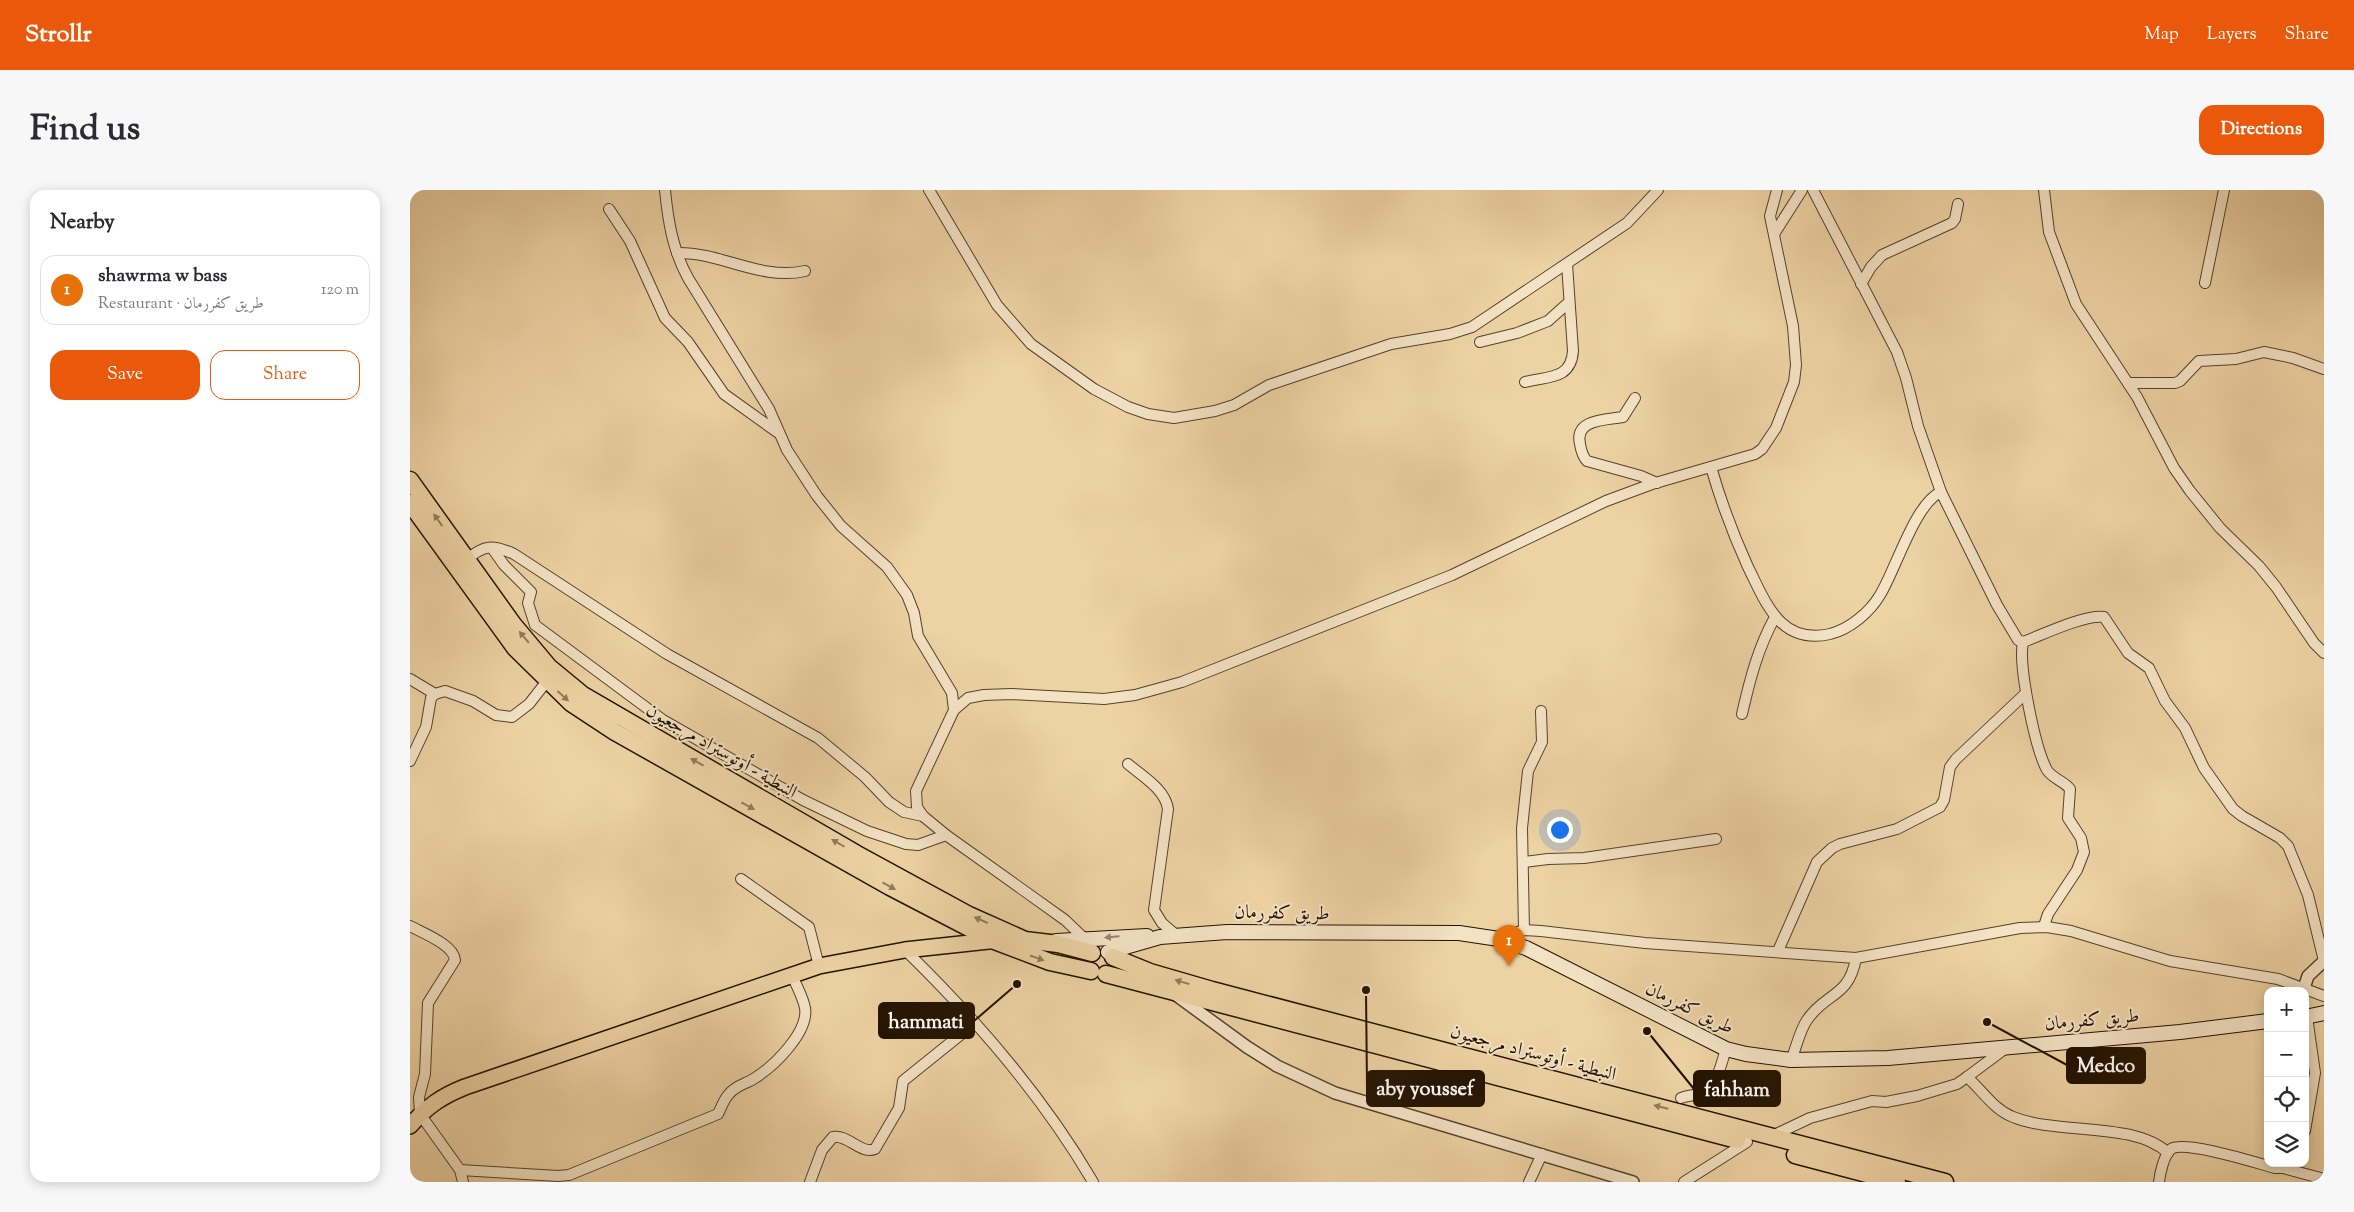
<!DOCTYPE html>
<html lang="en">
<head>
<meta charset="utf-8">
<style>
  :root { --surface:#fff; --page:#f7f7f7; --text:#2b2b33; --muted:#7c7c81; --line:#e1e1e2; --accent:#ea580c }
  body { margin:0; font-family:"Sorts Mill Goudy",Amiri,serif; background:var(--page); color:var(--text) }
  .controls { position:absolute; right:15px; bottom:15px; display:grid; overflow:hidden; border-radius:10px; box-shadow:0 2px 12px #0003 }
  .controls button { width:45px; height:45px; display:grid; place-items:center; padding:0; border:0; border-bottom:1px solid var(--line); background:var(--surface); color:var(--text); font:25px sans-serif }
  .you { position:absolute; left:1149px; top:639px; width:18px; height:18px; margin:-12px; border:4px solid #fff; border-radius:50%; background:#1a73e8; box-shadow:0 0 0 8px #1a73e833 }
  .badge { display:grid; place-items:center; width:32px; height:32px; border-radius:50%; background:var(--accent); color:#fff; font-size:16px; font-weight:700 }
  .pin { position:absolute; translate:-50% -41px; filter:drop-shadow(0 1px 2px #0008) }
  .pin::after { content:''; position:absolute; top:26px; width:18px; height:15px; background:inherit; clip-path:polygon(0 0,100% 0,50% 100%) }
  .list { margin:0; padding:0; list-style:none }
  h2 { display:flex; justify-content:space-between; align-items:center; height:65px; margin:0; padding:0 20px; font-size:21px }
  h2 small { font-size:16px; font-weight:400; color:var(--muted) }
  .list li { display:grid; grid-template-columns:32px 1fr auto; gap:15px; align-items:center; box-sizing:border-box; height:70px; margin:0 10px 10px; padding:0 10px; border:1px solid var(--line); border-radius:15px }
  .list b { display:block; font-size:19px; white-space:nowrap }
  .list p { margin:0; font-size:16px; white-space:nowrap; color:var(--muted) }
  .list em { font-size:16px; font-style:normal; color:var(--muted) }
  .actions { display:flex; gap:10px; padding:15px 20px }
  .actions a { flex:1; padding:11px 0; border:1px solid var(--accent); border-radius:15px; text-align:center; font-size:18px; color:var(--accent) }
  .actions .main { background:var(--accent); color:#fff }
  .icon { flex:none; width:28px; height:28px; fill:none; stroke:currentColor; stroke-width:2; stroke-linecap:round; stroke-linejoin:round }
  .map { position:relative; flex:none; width:1914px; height:992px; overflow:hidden; border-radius:15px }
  header { display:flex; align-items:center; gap:30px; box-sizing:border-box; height:70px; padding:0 25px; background:var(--accent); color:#fff }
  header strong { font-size:24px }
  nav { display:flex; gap:28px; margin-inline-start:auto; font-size:18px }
  .intro { display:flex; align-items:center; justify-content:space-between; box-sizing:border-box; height:120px; padding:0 30px }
  h1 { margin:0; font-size:35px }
  .button { padding:12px 22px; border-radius:15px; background:var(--accent); color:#fff; font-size:18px; font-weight:700 }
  main { display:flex; gap:30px; padding:0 30px }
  aside { flex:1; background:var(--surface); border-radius:15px; box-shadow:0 2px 12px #0003 }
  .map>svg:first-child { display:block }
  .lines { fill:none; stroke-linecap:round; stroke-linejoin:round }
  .minor-casing { stroke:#56422a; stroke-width:12 }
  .tertiary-casing { stroke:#56422a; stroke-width:14 }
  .secondary-casing { stroke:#231201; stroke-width:16 }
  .primary-casing { stroke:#231201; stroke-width:18 }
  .trunk-casing { stroke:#231201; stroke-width:19 }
  .minor { stroke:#f3e2c4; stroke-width:10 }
  .tertiary { stroke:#f3e2c4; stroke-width:11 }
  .secondary { stroke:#f3e2c4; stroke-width:14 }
  .primary { stroke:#edd2a4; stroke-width:15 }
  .trunk { stroke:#edd2a4; stroke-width:16 }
  .oneway { fill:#927c5b }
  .oneway2 { fill:#95846c }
  .labels { text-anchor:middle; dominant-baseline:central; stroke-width:4; stroke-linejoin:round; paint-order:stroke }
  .street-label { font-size:19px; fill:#231201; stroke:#f3e2c4 }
  .leader { fill:none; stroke:#231201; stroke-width:2 }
  .callout-dot { fill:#231201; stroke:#f3e2c4; stroke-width:2 }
  .callout { fill:#231201; stroke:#231201; stroke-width:2 }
  .callout-label { font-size:20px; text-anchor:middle; font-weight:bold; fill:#fff }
</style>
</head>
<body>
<header>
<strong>Strollr</strong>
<nav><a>Map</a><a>Layers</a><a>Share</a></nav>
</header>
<div class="intro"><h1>Find us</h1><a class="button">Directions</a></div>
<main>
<aside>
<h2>Nearby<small></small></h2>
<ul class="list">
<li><span class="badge" style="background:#e8710a">1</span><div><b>shawrma w bass</b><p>Restaurant · طريق كفررمان</p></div><em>120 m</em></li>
</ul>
<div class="actions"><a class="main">Save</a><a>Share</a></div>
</aside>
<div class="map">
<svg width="1914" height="992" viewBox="0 0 1914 992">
  <rect width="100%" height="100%" fill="#edd2a4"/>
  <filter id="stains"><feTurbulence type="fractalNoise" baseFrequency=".004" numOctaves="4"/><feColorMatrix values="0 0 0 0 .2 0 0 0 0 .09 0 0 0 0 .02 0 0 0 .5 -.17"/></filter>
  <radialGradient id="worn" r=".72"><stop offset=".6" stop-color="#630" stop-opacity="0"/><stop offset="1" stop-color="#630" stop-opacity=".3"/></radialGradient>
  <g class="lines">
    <!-- minor casing -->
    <g class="minor-casing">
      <g id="minor">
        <path d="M255,0c3,31 8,61 23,88l81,131 18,41 30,46 24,30 46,41 20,28 7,18 4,23 34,57 2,17"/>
        <path d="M519,0l68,115 34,39 63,45 34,18 20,7 26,4 41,-7 19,-6 35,-20 122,-41 59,-10 22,-7 155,-104 31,-33"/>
        <path d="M1403,0l84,162 9,26 12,48 23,66"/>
        <path d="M1634,0l5,42 27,72 61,93 37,71 16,23 30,37 39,38 17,21 38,56 10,10"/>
        <path d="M199,19l21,32 35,77 23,24 36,52 53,38"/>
        <path d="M1364,44l28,-44"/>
        <path d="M267,63c44,-1 84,28 128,18"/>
        <path d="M1795,93l19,-93"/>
        <path d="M1451,94l10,-17 11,-12 70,-32 3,-4 3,-15"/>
        <path d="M1070,152l37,-9 31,-12 20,-18"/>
        <path d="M1115,192c23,-6 46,-2 48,-31l-6,-87"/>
        <path d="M1718,193h47l5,-2 19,-20 37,-2 28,-7 29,6 31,11"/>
        <path d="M1225,208l-12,19c-17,3 -49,2 -43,27 1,6 3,13 7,17l54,15 16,7"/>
        <path d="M1301,277c10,35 22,67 37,100 18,36 32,78 82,67 20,-5 40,-22 50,-39 16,-26 35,-92 61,-103l56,113 21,35 5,2c19,-7 62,-28 81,-25l24,36 21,15 16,33 20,27 19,40 29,41 9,7 38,22 8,8 20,49 16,66"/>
        <path d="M82,358l12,17 27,27 -3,11 7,22 128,95 140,80 64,31 39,13 12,1 28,-10"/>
        <path d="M56,370c18,-15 26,-16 48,-6l153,100 151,84 47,39 24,25 15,10 19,4"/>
        <path d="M1613,452c-5,23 12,106 24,128 6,9 17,11 23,19l-2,29 13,20 3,14 -7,18 -29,44 -4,12"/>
        <path d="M0,489l25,15"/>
        <path d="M1332,524c8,-35 16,-66 33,-97"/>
        <path d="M0,571l16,-34 5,-29 4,-4 10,-3 28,10 23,14 16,2 17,-13 18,-23"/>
        <path d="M718,574c14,12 37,25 40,45l-14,101 8,13 14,12"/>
        <path d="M1114,672l24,-3 36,-1 132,-19"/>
        <path d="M331,689l68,48 10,39"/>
        <path d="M0,736c13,7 44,19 45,34l-27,43 -3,71 -6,23 1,17 40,56 3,12"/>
        <path d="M1114,740l-2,-102 6,-57 14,-29 -1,-31"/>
        <path d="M1089,749l25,-9 17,1 104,12 211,15 164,-30 27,-1 24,4 99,30 108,18 46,17"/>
        <path d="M678,752l-23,-22 -119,-85 -23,-19 -6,-9 -1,-16 38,-81 14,-12 16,-3 27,-1 93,5 31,-4 47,-13 270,-107 154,-74 46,-17 103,-30 7,-5 14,-21 18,-46 2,-17 -3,-39 -23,-110 7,-26"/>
        <path d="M495,760c72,70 137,145 188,232"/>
        <path d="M1368,761l39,-89 15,-14 8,-4 57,-15 43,-22 4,-7 6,-33 6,-8 70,-66"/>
        <path d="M1381,870c6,-14 8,-28 16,-40 19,-28 42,-22 49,-62"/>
        <path d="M1557,887l39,-29"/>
        <path d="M1271,908c7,-3 13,-2 20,-5 16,-5 20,-29 25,-44"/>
        <path d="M1895,941l10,-58 -8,-56"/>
        <path d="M1362,946l38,-18 62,-17 14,1 31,-6 40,-12 10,-7c15,13 26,32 46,40 44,18 121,4 155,36"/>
        <path d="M1873,978l41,11"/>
        <path d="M50,980l98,6 11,-1 149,-61c3,-6 6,-15 11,-20 7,-9 17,-10 26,-16 19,-12 54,-46 50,-70 -2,-11 -9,-23 -13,-33"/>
        <path d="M400,992l12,-32 11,-13c15,-3 28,18 42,12l24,-41 4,-27 72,-58"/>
        <path d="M1119,992l13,-28"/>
        <path d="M1274,992l63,-40"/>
        <path d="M1749,992c1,-9 5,-27 12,-33 14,-9 86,14 104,19h8l8,-5"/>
      </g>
    </g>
    <!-- tertiary casing -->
    <g class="tertiary-casing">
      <g id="tertiary">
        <path d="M1893,801l5,-15 16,-15"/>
        <path d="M766,805l71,52 30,19 58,27 298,89"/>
      </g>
    </g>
    <!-- secondary casing -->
    <g class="secondary-casing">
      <g id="secondary">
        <path d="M646,751l91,-5"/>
        <path d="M698,762l52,-15 67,-5 232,1 40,6 27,9 200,101 20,5 45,6 97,-2 292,-26 88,-11"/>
        <path d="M1895,827l19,-4"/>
      </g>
    </g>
    <!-- primary casing -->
    <g class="primary-casing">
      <path id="primary" d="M0,936c16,-19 32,-30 55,-39l354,-121 86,-16 93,-10"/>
    </g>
    <!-- trunk casing -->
    <g class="trunk-casing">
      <g id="trunk">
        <path d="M0,290l103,144 36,43 34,28 274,159 112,61 56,25 33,4 34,9"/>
        <path d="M0,313l105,145 56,55 44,29 275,155 102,53 58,22 41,9"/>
        <path d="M703,767l37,15 62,18 733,192"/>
        <path d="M696,784l631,166"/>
        <path d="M1385,965l102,27"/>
      </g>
    </g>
    <!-- minor -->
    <use href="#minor" class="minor"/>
    <!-- tertiary -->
    <use href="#tertiary" class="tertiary"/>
    <!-- secondary -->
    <use href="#secondary" class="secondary"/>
    <!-- primary -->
    <use href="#primary" class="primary"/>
    <!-- trunk -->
    <use href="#trunk" class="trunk"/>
  </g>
  <!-- one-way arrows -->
  <defs><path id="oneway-solid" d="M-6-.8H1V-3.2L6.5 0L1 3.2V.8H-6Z" transform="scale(1.25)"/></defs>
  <g class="oneway">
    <use href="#oneway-solid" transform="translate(28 330) rotate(-125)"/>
    <use href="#oneway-solid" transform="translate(114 447) rotate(-130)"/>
    <use href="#oneway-solid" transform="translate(153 506) rotate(42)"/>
    <use href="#oneway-solid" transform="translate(287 572) rotate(-151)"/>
    <use href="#oneway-solid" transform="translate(338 616) rotate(29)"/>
    <use href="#oneway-solid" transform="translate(428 653) rotate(-150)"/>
    <use href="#oneway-solid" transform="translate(479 696) rotate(29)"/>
    <use href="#oneway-solid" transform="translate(571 730) rotate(-156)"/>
    <use href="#oneway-solid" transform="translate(627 768) rotate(19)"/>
    <use href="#oneway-solid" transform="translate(772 792) rotate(-164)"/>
    <use href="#oneway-solid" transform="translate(1251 917) rotate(-166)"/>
  </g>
  <use class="oneway2" href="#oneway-solid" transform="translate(702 747) rotate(175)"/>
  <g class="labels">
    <!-- street labels -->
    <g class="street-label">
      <text transform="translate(311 562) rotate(30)">النبطية - أوتوستراد مرجعيون</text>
      <text transform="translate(872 724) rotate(1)">طريق كفررمان</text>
      <text transform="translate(1279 819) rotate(26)">طريق كفررمان</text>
      <text transform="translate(1682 831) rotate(-5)">طريق كفررمان</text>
      <text transform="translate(1123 864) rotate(15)">النبطية - أوتوستراد مرجعيون</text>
    </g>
  </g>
  <!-- callouts -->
  <path class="leader" d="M607 794L564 831M1577 832L1657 875M956 800L957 898M1237 841L1284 899"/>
  <g class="callout-dot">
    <circle cx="607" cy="794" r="5"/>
    <circle cx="1577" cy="832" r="5"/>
    <circle cx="956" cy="800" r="5"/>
    <circle cx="1237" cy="841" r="5"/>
  </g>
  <g class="callout">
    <rect x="469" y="813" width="95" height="35" rx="5"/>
    <rect x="1657" y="858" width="78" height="35" rx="5"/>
    <rect x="957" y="881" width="117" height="35" rx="5"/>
    <rect x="1284" y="881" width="86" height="35" rx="5"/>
  </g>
  <g class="callout-label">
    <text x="516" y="838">hammati</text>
    <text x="1696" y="882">Medco</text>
    <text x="1015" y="905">aby youssef</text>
    <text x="1327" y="906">fahham</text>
  </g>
  <rect width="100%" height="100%" filter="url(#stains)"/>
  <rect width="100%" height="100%" fill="url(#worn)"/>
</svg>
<div class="controls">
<button>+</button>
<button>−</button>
<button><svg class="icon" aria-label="locate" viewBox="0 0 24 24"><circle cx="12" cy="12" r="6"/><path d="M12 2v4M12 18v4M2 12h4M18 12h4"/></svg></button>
<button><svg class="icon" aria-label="layers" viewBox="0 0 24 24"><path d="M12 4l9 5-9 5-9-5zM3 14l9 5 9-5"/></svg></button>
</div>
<div class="you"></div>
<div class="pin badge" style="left:1099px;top:776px;background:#e8710a">1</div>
</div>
</main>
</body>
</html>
